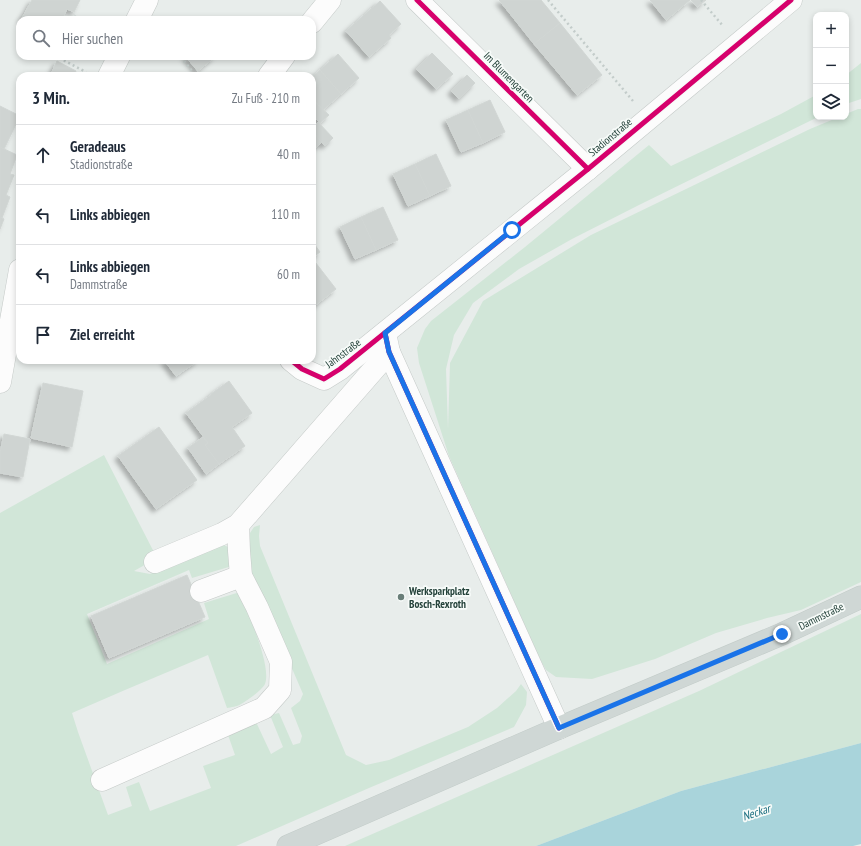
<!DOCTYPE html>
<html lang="de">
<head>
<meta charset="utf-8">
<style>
  :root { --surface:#fff; --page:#f6f6f7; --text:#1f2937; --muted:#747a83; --line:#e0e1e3 }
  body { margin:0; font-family:"PT Sans Narrow",sans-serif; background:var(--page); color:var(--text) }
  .controls { position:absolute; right:12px; top:12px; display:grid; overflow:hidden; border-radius:8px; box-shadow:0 2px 6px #0003 }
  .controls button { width:36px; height:36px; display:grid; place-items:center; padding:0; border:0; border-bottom:1px solid var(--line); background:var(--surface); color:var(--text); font:20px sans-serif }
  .stop { position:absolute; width:12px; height:12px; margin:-9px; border:3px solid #1a73e8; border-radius:50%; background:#fff }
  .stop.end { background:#1a73e8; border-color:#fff; box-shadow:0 1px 4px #0008 }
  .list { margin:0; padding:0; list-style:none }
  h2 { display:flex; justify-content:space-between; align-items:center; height:52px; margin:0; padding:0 16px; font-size:17px }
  h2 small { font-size:13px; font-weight:400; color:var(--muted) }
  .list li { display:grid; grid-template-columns:26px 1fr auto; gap:12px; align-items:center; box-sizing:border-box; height:60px; padding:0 16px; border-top:1px solid var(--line) }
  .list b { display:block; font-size:15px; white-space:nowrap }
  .list p { margin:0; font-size:13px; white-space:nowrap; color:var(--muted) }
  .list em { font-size:13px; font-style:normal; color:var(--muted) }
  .icon { flex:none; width:22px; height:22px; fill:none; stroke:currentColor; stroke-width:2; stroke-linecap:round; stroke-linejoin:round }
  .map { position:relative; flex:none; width:861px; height:846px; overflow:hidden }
  .search { position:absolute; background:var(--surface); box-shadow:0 2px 6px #0003; left:16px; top:16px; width:300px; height:44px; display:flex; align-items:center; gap:10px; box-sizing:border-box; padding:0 14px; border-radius:12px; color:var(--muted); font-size:15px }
  .panel { position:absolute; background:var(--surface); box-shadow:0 2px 6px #0003; left:16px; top:72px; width:300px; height:292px; border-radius:12px }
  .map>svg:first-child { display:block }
  .green { fill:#d1e6d8 }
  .water { fill:#a9d4db }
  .building { fill:#cfd4d2; stroke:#d1d6d4; filter:url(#shadow) }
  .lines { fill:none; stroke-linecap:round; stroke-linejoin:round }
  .minor-casing { stroke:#c5cac8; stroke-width:23 }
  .major-casing { stroke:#c3ccc9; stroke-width:23 }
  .path { stroke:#c3ccca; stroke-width:2.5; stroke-dasharray:2 3; stroke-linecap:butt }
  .minor { stroke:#fcfcfc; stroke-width:22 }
  .major { stroke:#cfd7d5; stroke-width:22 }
  .cycleway-casing { stroke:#f7fbf9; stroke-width:8 }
  .cycleway { stroke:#d6006c; stroke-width:5 }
  .route { stroke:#1a73e8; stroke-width:5 }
  .poi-dot { fill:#697e78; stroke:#f7fbf9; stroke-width:1.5 }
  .labels { text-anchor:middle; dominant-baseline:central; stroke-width:3.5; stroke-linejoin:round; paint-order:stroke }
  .street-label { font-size:11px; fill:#24423a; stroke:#f7fbf9 }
  .poi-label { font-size:11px; font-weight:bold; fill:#24423a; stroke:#f7fbf9; text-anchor:start }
  .water-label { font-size:12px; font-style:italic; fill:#1c6f80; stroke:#f7fbf9 }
</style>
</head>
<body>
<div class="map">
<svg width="861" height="846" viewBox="0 0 861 846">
  <defs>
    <filter id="shadow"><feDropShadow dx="-3.5" dy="3.5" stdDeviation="2" flood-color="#0004"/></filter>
  </defs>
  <rect width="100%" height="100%" fill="#e8edeb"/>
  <!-- green -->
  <g class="green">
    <path d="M861,63v36l-15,5v-29z"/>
    <path d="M816,95v22h2l-179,88 -67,34 -53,30 -46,34 -19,32 -8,34 2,60 2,-66 33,-62 108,-66 219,-106 29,-12h7v-3l12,-5h3v473l-60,28 -34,8 -51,15 -61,26 -63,20 -36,-2 -10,-7 -6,-11 -91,-203 -30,-93 -2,-15 8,-19 6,-8 94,-74 124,-102 22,21 110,-52z"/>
    <path d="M104,455l53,103 -23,13 16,3 44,-22 26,-9 12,6v17l-40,12 -3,-8 -102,44 20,50 102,-45 -5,-16 36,-11c7,19 32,74 25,92 -3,6 -18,17 -24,20 -4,3 -10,3 -14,4l-19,-53 -83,35 -53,23 6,19 30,83 24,-9 -6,-19 13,-5 11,29 61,-23 -8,-22 32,-11 -8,-23 29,-10 15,32 12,-7 -13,-32 9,-2 14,32 7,-2 2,-7 -11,-28 9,-7 3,-7 -56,-130 3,-31 4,-6 6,-2 -1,11 1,10 86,209 20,10 23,-5 79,-33 29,-19 19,-17 5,-7 6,8 -1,13 -12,22 -145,61 -133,58h-236v-333z"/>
    <path d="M861,614v129l-180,48 -145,55h-191l354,-155z"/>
  </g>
  <!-- water -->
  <path class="water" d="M861,743v101l-8,2h-317l145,-55z"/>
  <!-- building -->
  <g class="building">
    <path d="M32,0h48l-6,12 -7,-3 -5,11h-41z"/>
    <path d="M499,0h42l19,23 -26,21z"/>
    <path d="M650,0h40l-24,20z"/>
    <path d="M691,0h15l-9,7z"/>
    <path d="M380,1l21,23 -12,11 2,3 -22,19 -23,-26z"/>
    <path d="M560,23l42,52 -25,20 -43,-51z"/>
    <path d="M432,53l21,21 -17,15 -20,-20z"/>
    <path d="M338,54l21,24 -18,16 -21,-24z"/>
    <path d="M185,56h31l-17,14 4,5 -1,1z"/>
    <path d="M57,61l19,10 -2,5h-24z"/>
    <path d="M320,70l21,24 -18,16 -11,-12v-21z"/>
    <path d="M467,75l8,8 -16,16 -8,-8z"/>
    <path d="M313,100l16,15 -9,8 -8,-8v-14z"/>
    <path d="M490,100l15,32 -22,11 -15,-33z"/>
    <path d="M0,106l20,10 -16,33 -4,-2z"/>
    <path d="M468,110l15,33 -22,9 -15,-32z"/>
    <path d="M318,122l15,16 -8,8 -13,-15v-3z"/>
    <path d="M312,131l10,11 -10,9z"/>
    <path d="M0,147l17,8 -7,19 4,1 -8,20 4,2 -8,21 -2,-1z"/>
    <path d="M436,154l15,32 -21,10 -15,-32z"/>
    <path d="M415,164l15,32 -22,10 -15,-32z"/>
    <path d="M383,207l15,33 -22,10 -15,-33z"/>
    <path d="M0,217l4,2 -4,10z"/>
    <path d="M361,217l15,33 -21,9 -15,-32z"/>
    <path d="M312,241l8,11 -8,6z"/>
    <path d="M312,258l24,31 -24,19z"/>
    <path d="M164,360h35l-23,16z"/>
    <path d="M229,381l23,32 -20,14 13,19 -26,18 -14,-19 3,-2 -22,-30 25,-18v-1z"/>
    <path d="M43,383l40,8 -11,56 -41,-9z"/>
    <path d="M159,427l38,53 -41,29 -38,-53z"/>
    <path d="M4,434l26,5 -7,38 -23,-4v-20z"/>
    <path d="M203,437l5,6 -3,2 14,19 -13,10 -18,-26z"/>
    <path d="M187,575l18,42 -96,41 -18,-42z"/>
  </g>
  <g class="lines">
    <!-- minor casing -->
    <g class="minor-casing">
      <g id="minor">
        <path d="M417,0l171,169"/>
        <path d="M137,20l10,-20"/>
        <path d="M312,22l18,-22"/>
        <path d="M109,76l10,-20"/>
        <path d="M269,76l15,-20"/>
        <path d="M385,333l4,19 170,376"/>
        <path d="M291,360l11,9 22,10 16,-10 248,-200 203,-169"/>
        <path d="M0,382l20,-112"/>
        <path d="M155,562l67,-28 16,-9 151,-173"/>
        <path d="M201,591l40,-15"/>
        <path d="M102,780l162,-72 16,-18 1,-28 -24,-55 -16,-31 -2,-25 -1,-26"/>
      </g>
    </g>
    <!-- major casing -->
    <g class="major-casing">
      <path id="major" d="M288,846l271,-118 223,-94 79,-37"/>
    </g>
    <!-- path -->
    <g class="path">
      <path d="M548,0l85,101"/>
      <path d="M701,0l22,26"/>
      <path d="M73,20l2,-5"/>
      <path d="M64,56l-1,4 23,12"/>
      <path d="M184,61l12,15"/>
    </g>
    <!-- minor -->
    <use href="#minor" class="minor"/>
    <!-- major -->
    <use href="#major" class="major"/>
    <!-- cycleway casing -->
    <g class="cycleway-casing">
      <g id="cycleway">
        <path d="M417,0l171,169"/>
        <path d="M385,333l4,19 170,376"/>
        <path d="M291,360l11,9 22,10 16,-10 248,-200 203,-169"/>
      </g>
    </g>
    <!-- cycleway -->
    <use href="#cycleway" class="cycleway"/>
  </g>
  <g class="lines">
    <!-- route -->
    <path class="route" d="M512,230l-127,103 4,19 170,376 223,-94"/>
  </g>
  <!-- markers -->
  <circle class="poi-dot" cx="401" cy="597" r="4"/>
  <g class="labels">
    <!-- street labels -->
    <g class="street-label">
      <text transform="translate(509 77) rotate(45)">Im Blumengarten</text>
      <text transform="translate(610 137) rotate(-40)">Stadionstraße</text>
      <text transform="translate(343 353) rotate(-37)">Jahnstraße</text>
      <text transform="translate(821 616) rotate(-26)">Dammstraße</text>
    </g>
    <!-- poi labels -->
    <g class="poi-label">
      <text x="409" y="591">Werksparkplatz<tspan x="409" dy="13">Bosch-Rexroth</tspan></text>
    </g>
    <!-- water labels -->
    <g class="water-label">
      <text transform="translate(756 812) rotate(-18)">Neckar</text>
    </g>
  </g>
</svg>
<div class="controls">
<button>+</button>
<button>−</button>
<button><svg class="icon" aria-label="layers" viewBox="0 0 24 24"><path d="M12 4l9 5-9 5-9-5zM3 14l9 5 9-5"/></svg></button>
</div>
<div class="stop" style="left:512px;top:230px"></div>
<div class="stop end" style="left:782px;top:634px"></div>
<div class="search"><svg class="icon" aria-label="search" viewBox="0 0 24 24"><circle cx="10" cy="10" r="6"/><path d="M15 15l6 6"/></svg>Hier suchen</div>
<section class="panel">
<h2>3 Min.<small>Zu Fuß · 210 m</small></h2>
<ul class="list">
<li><svg class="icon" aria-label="ahead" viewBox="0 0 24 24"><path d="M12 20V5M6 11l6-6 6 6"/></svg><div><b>Geradeaus</b><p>Stadionstraße</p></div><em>40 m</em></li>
<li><svg class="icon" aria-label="left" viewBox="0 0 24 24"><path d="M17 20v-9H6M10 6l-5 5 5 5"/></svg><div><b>Links abbiegen</b></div><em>110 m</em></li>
<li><svg class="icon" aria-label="left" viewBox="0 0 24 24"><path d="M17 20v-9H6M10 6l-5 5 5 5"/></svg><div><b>Links abbiegen</b><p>Dammstraße</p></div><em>60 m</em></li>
<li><svg class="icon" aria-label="arrive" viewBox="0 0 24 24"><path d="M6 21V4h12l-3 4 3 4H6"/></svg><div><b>Ziel erreicht</b></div></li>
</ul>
</section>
</div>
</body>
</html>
